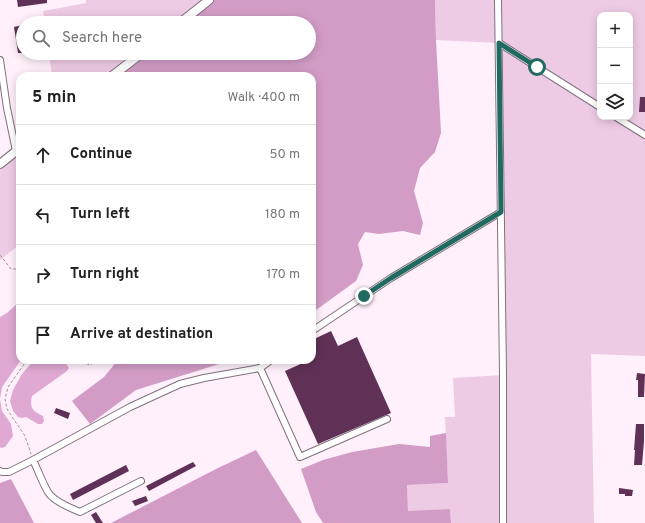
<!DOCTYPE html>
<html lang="en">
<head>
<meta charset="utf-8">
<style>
  :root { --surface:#fff; --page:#f2f2f2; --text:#222; --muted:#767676; --line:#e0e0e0 }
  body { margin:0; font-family:Overpass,sans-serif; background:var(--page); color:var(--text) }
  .controls { position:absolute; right:12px; top:12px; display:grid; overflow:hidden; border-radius:8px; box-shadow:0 2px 10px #0003 }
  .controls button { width:36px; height:36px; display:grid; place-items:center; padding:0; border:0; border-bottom:1px solid var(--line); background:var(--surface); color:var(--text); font:20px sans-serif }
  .stop { position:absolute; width:12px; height:12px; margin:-9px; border:3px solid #216a62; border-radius:50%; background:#fff }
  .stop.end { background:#216a62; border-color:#fff; box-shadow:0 1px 4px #0008 }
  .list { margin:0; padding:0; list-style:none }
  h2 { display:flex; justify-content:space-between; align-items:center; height:52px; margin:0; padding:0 16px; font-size:17px }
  h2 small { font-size:13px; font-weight:400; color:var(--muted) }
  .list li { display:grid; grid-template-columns:26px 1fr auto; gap:12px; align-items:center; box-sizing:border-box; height:60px; padding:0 16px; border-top:1px solid var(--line) }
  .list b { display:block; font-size:15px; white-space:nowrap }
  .list em { font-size:13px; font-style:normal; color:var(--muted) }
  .icon { flex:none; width:22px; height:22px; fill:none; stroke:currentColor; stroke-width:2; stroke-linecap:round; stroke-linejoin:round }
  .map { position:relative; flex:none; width:645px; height:523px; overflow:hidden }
  .search { position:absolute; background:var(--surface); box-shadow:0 2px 10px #0003; left:16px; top:16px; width:300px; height:44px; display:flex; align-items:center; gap:10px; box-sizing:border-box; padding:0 14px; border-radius:22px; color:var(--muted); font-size:15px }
  .panel { position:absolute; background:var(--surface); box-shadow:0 2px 10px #0003; left:16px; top:72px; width:300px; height:292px; border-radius:12px }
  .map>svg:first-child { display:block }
  .green { fill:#eecbe5; fill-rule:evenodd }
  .forest { fill:#d29cc6 }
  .water { fill:#dfa9d3 }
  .building { fill:#5f3156 }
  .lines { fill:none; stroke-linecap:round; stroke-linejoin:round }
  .minor-casing { stroke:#81717d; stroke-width:8 }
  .major-casing { stroke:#81717d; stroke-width:10 }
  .path { stroke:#9f949d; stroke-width:1; stroke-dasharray:3 2; stroke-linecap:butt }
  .minor { stroke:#fff; stroke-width:6 }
  .major { stroke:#fff; stroke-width:8 }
  .route { stroke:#216a62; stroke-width:5 }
</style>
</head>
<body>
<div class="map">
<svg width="645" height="523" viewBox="0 0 645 523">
  <rect width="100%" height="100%" fill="#fff0fb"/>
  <!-- green -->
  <g class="green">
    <path d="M86,0h123l-29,23h-135l-2,-12 43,-8z"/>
    <path d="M435,0h210v356l-54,-2 3,169h-143l-1,-14 -42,3 -1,-27 41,-2 -3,-66h10l-2,-39 50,-3 -4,-332 -63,-3zM600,15h30v102h-30z"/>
    <path d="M49,53h93l-30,23h-60z"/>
    <path d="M16,151l4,5v88l-20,16v-96z"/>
  </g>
  <!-- forest -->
  <g class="forest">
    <path d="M209,0h226l1,40 5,93 -6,19 -15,16 -6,23 9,32 -3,12 -17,-4 -24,3 -14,-2 -7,12 5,21 -7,16 -44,32v-237h-200l30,-23h167v-30h-129z"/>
    <path d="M118,360h114l-96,30 -46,34 -18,-23 32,-24z"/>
    <path d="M446,433l2,50 -41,2 1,26 42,-2 1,14h-128l-7,-11 -15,-43 22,-9 29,-8 47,-8 31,3v-11z"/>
    <path d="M256,450l46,73h-191l107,-55z"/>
    <path d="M11,479l23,44h-34v-40z"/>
  </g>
  <!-- water -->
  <g class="water">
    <path d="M20,301v59h1l-19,27 -2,12 2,12 9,13 2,12 -8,11 -4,1 -1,-1v-130l7,-4z"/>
    <path d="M34,360c11,0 29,-4 35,8l-2,3 -35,25c-3,12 1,15 11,20l1,5 -2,3h-4l-12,-7 -4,1 -4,-1 -5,-6 -3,-10 3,-11 9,-16z"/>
  </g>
  <!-- building -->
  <g class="building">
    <path d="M17,0h30v3l-29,4z"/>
    <path d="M23,25v28h-5l-4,-26z"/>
    <path d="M640,97h5v15h-6z"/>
    <path d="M331,331l7,15 19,-9 34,76 -73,31 -33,-73 20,-9 -1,-2h8v-20z"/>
    <path d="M637,373l8,1 -1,23h-6v-17h-2z"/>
    <path d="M56,408l14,5 -2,6 -14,-6z"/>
    <path d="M636,424h8v17l-2,24h-8l1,-15h-1z"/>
    <path d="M193,462l3,4 -47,25 -3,-5z"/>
    <path d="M126,465l3,6 -56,29 -3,-6z"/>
    <path d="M619,488l14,2 -1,6h-7v-2h-6z"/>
    <path d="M146,496l2,5 -13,5 -3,-5z"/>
    <path d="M96,512l7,11h-7l-5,-8z"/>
  </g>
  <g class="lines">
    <!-- minor casing -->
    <g class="minor-casing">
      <g id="minor">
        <path d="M498,0l5,375v148"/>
        <path d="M499,43l101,64"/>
        <path d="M0,60l7,48 9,43"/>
        <path d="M616,117l29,18"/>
        <path d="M312,331l79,-53 110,-66"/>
        <path d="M271,360l-11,8 40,89 87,-38"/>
        <path d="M33,460c5,10 9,22 15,32 5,9 22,16 32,20l61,-31"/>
        <path d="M0,471l2,1h7l24,-12 97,-53 50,-23 24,-6 56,-10"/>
      </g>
    </g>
    <!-- major casing -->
    <g class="major-casing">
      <g id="major">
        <path d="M180,23l29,-23"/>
        <path d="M112,76l30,-23"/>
        <path d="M0,164l20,-16"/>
      </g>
    </g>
    <!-- path -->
    <g class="path">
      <path d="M0,255l11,14h9"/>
      <path d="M27,360l-19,27 -3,12 2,10 18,27 6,18"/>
      <path d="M77,360l13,5 8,-5"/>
    </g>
    <!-- minor -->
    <use href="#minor" class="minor"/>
    <!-- major -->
    <use href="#major" class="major"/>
  </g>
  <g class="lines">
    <!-- route -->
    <path class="route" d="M364,296l27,-18 110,-66 -2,-169 38,24"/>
  </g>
</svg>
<div class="controls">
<button>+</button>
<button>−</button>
<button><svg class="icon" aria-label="layers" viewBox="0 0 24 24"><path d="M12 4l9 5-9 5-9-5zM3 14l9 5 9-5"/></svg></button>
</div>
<div class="stop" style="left:537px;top:67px"></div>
<div class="stop end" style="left:364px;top:296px"></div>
<div class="search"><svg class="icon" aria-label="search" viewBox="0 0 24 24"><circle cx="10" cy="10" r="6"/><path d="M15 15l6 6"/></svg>Search here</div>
<section class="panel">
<h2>5 min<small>Walk · 400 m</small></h2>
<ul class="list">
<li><svg class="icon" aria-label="ahead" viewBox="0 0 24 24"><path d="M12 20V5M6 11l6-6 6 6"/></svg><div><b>Continue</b></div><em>50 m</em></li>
<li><svg class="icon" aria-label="left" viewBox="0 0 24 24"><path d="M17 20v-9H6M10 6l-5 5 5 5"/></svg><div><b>Turn left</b></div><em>180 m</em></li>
<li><svg class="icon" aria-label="right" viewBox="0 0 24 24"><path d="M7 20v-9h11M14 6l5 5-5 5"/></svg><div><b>Turn right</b></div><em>170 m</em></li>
<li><svg class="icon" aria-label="arrive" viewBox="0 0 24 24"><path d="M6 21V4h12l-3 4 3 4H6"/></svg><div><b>Arrive at destination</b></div></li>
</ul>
</section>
</div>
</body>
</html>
